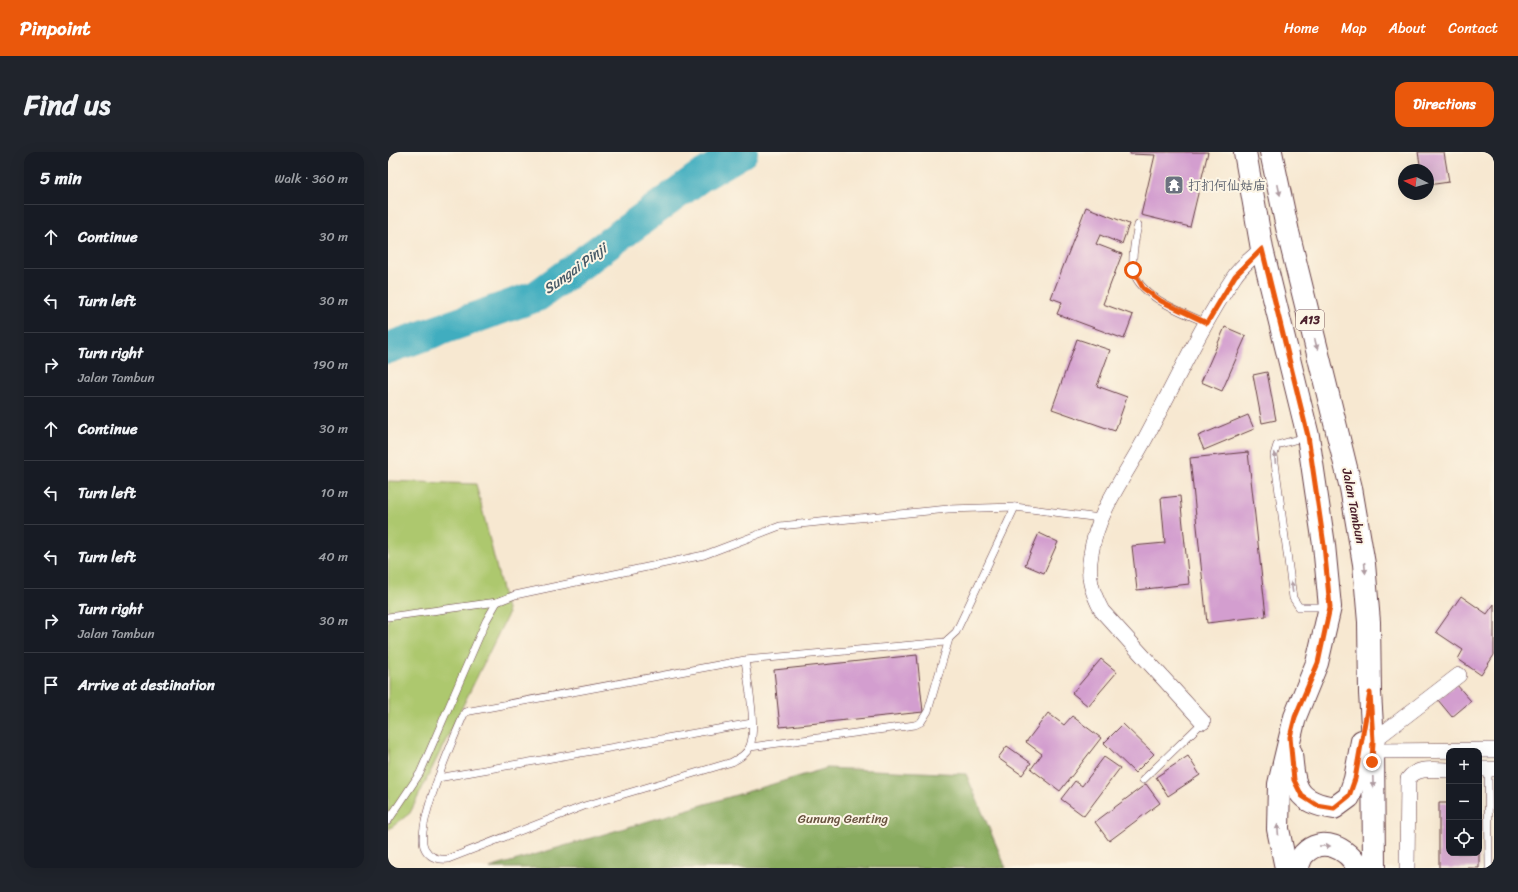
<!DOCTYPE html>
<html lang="en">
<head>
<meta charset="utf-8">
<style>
  :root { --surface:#171b24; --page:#20242c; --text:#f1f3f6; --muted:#9ea1a6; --line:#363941; --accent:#ea580c }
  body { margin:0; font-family:Sriracha,"LXGW WenKai TC",sans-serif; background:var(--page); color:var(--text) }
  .controls { position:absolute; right:12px; bottom:12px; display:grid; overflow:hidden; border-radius:8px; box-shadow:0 4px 16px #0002 }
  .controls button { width:36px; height:36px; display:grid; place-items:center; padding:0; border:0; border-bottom:1px solid var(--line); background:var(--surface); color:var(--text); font:20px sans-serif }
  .compass { position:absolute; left:1010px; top:12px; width:36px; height:36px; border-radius:50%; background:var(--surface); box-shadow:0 4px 16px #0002; rotate:276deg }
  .stop { position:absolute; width:12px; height:12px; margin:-9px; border:3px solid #ea580c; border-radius:50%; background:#fff }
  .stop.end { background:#ea580c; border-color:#fff; box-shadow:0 1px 4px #0008 }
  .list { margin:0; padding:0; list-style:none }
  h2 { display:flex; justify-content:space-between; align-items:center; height:52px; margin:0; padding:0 16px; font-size:17px }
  h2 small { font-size:13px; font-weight:400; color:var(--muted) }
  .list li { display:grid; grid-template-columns:26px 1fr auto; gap:12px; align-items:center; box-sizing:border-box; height:64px; padding:0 16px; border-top:1px solid var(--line) }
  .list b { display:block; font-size:15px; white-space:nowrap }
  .list p { margin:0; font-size:13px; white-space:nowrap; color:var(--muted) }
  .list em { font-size:13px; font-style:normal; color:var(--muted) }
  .icon { flex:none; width:22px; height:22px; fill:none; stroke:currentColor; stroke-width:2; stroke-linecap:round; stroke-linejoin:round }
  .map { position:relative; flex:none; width:1106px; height:716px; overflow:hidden; border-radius:12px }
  header { display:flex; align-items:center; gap:24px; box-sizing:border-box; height:56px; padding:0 20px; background:var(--accent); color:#fff }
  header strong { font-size:19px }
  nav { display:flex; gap:22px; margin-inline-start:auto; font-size:14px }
  .intro { display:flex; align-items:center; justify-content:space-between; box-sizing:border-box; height:96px; padding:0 24px }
  h1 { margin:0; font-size:28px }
  .button { padding:10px 18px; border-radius:12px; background:var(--accent); color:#fff; font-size:14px; font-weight:700 }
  main { display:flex; gap:24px; padding:0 24px }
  aside { flex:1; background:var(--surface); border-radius:12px; box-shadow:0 4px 16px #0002 }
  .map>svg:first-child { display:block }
  .green { fill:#adc86e; stroke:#7c744c }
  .forest { fill:#8aac61; stroke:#6a6646 }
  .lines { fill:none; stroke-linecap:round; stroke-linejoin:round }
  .river { stroke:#40adbf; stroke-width:32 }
  .building { fill:#d39ecf }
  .lane-casing { stroke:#643d44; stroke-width:8 }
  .street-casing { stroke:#643d44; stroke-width:16 }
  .primary-casing { stroke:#643d44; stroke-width:24 }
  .lane { stroke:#fff; stroke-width:7 }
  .street { stroke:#fff; stroke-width:15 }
  .primary { stroke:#fff; stroke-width:22 }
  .oneway { fill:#ae9aa0 }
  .route { stroke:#ea580c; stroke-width:5 }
  .labels { text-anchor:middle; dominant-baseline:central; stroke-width:4; stroke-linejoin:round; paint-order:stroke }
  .shield { fill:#fcf5e5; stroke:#7f5f63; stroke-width:1 }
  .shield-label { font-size:12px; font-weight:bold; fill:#4a1f2b }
  .worship-label { font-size:13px; fill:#5b616d; stroke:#fcf5e5; text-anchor:start }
  .street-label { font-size:13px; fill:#4a1f2b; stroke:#fcf5e5 }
  .park-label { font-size:13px; fill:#68523f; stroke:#fcf5e5 }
  .water-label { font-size:14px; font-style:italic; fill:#465866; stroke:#fcf5e5 }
</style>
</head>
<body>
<header>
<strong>Pinpoint</strong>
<nav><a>Home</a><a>Map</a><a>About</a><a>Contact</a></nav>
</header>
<div class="intro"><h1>Find us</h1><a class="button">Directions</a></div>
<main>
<aside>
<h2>5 min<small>Walk · 360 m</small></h2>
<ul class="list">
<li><svg class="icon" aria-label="ahead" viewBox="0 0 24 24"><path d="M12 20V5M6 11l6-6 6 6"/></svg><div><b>Continue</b></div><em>30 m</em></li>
<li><svg class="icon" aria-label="left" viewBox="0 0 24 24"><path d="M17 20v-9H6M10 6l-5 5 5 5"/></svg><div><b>Turn left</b></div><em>30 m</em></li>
<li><svg class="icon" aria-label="right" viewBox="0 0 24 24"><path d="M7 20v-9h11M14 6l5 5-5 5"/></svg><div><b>Turn right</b><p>Jalan Tambun</p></div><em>190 m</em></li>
<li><svg class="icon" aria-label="ahead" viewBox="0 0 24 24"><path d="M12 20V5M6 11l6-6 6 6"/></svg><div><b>Continue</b></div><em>30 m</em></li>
<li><svg class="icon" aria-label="left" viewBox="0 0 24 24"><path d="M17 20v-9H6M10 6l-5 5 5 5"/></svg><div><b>Turn left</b></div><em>10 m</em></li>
<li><svg class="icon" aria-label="left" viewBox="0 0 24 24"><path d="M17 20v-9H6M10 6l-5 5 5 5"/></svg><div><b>Turn left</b></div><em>40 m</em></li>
<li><svg class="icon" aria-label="right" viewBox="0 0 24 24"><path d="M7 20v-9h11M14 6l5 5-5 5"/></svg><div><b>Turn right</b><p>Jalan Tambun</p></div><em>30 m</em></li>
<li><svg class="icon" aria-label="arrive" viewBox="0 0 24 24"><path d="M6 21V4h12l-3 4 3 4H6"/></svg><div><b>Arrive at destination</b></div></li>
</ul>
</aside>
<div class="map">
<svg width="1106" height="716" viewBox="0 0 1106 716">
  <rect width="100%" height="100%" fill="#fcf5e5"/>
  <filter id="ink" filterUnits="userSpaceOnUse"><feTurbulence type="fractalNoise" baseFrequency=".025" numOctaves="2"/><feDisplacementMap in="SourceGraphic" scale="8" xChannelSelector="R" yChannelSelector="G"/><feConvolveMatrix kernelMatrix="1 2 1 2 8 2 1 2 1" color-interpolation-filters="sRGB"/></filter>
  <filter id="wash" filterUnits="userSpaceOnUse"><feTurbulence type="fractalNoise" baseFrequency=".012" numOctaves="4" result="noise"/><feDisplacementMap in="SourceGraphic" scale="16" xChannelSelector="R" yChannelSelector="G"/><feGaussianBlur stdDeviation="0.9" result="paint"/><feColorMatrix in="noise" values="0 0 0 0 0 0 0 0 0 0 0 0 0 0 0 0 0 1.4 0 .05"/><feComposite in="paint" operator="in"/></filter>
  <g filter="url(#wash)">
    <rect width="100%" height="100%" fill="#f7e8d1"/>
    <!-- green -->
    <path class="green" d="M0,329l88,3 32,130 -98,199 -22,17z"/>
    <!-- forest -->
    <path class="forest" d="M439,616l139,6 40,94h-516z"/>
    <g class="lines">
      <!-- river -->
      <path class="river" d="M0,196l149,-52 161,-118 44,-26"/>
    </g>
    <g id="blocks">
      <!-- building -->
      <g class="building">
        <path d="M742,0h78l-18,75 -49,-12 14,-60 -25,-1z"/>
        <path d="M1030,0h26l5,30 -21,3v-15h-7z"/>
        <path d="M698,55l43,17 -7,20 -22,-9 -4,9 26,10 -19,50 30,11 -9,24 -67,-25 5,-12 -11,-4z"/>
        <path d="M837,175l21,9 -24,55 -21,-9z"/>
        <path d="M689,187l33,11 -13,36 30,11 -12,34 -63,-22z"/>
        <path d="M879,220l9,48 -14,3 -9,-48z"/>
        <path d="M860,263l6,14 -50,21 -6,-14z"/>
        <path d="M860,300l18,164 -59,7 -17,-165z"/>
        <path d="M792,344l9,88 -52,6 -5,-44 33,-3 -4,-45z"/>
        <path d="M651,381l19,9 -14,31 -19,-8z"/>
        <path d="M1073,444l26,18 7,-10v51l-13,20 -23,-16 5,-9 -27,-18z"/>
        <path d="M529,503l6,57 -143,15 -6,-57z"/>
        <path d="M713,507l16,13 -29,34 -16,-13z"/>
        <path d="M1068,532l15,17 -19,16 -14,-17z"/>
        <path d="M660,561l16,12 8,-9 29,22 -41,53 -29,-22 11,-15 -16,-12z"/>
        <path d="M735,572l31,30 -19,19 -31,-30z"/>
        <path d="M619,594l24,17 -9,12 -24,-17z"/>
        <path d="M800,604l12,19 -32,21 -12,-19z"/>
        <path d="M716,605l16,11 -36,48 -23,-17 14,-18 7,5z"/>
        <path d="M758,632l14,19 -51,38 -14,-19z"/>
        <path d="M1051,651h10v50h30v15h-40z"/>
      </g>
    </g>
  </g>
  <g filter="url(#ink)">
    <use href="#blocks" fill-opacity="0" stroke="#643d44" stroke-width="1"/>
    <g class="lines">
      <!-- lane casing -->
      <g class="lane-casing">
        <g id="lane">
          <path d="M750,73c-3,14 -6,28 -5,43 3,28 51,45 74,55"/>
          <path d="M917,285l-28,8 -3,10 19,143 6,9h28"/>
          <path d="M0,465l109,-15"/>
          <path d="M357,508c3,22 12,67 5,86 -3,8 -11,12 -18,16l-148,44 -136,53c-9,1 -18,-1 -23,-10 -12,-20 30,-114 40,-137l280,-52 200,-18 11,-10 59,-125"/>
          <path d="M362,595l165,-22 6,-3 7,-11 21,-72"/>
          <path d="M1100,617l1,99"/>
          <path d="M50,626l314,-55"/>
          <path d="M755,628l60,-58"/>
          <path d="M0,669l32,-48 66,-152 11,-19 18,-7 189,-40 76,-29 168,-17 67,-2 85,11"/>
        </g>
      </g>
      <!-- street casing -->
      <g class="street-casing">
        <g id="street">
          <path d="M815,570l-101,-111c-11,-21 -15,-34 -11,-57 6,-42 34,-78 54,-115 29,-54 55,-111 89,-162 7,-11 19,-20 28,-28"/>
          <path d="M985,589l86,-66"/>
          <path d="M984,599l122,-1"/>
          <path d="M1091,617h15"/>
          <path d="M1019,716l1,-89c9,-13 28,-9 41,-9"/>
        </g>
      </g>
      <!-- primary casing -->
      <g class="primary-casing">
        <g id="primary">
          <path d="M857,0l17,97 46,187 16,109 6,62 -13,56 -22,54 -16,67 -1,45 8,39"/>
          <path d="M883,0l17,80 63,256 13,76 5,58 1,71 3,48 1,127"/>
          <path d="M903,601c3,35 5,49 43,55l15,-11 6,-18 7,-38"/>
          <path d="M909,716c2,-4 4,-11 7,-14 17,-19 44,-6 54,14"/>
        </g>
      </g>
      <!-- lane -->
      <use href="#lane" class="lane"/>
      <!-- street -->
      <use href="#street" class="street"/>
      <!-- primary -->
      <use href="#primary" class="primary"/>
    </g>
    <!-- one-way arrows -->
    <defs><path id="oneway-solid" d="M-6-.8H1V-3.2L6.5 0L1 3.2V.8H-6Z"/></defs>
    <g class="oneway">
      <use href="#oneway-solid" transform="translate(891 38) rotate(78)"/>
      <use href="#oneway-solid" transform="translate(928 192) rotate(76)"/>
      <use href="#oneway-solid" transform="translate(887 306) rotate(-94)"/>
      <use href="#oneway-solid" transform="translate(977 416) rotate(85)"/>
      <use href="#oneway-solid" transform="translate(904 435) rotate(-98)"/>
      <use href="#oneway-solid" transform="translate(985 630) rotate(88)"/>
      <use href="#oneway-solid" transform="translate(890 678) rotate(-95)"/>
      <use href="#oneway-solid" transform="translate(937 694)"/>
    </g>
  </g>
  <g class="lines" filter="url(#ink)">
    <!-- route -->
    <path class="route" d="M745,118l10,18 18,13 46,22 28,-47 27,-27 46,187 16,109 6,62 -12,56 -23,54 -5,20 4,43 8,16 14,9 18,3 15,-12 6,-17 15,-86 3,48 -1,21"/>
  </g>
  <!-- icons -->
  <defs>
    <g id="temple-square" transform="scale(1)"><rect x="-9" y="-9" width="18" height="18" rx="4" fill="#6b7280" stroke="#fcf5e5"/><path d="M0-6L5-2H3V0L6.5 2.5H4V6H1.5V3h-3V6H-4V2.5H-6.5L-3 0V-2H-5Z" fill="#fff"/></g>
  </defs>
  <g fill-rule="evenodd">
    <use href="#temple-square" x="786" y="33"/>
  </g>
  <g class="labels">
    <!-- shield labels -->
    <rect class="shield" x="908" y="158" width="28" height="20" rx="3"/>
    <g class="shield-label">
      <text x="922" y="168">A13</text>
    </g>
    <!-- worship labels -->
    <g class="worship-label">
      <text x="800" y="33">打扪何仙姑庙</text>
    </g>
    <!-- street labels -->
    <g class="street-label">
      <text transform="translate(966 354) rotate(79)">Jalan Tambun</text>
    </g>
    <!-- park labels -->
    <g class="park-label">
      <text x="455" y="666">Gunung Genting</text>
    </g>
    <!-- water labels -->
    <g class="water-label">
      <text transform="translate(187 117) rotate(-36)">Sungai Pinji</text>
    </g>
  </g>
</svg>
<div class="controls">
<button>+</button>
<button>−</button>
<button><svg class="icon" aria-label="locate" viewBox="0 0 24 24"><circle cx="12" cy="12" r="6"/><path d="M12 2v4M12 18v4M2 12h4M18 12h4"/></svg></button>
</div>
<svg class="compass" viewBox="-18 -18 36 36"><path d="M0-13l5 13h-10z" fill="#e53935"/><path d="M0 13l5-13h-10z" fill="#9ea1a6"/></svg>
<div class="stop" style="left:745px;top:118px"></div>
<div class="stop end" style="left:984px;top:610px"></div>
</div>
</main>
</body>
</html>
